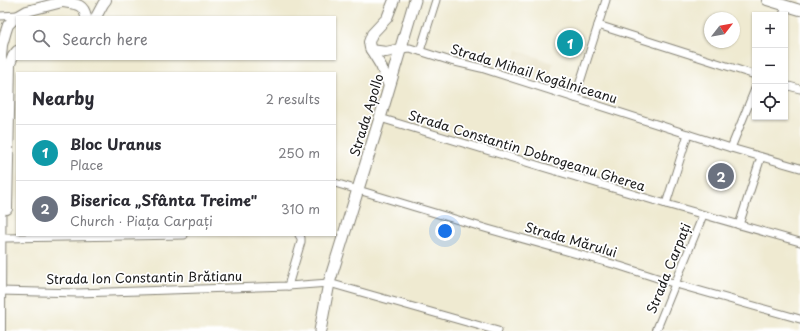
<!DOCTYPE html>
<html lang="en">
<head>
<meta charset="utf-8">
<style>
  :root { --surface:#fff; --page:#f7f7f7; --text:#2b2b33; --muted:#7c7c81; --line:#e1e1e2; --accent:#b5179e }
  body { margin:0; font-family:"Playpen Sans",sans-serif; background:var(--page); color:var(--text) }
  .controls { position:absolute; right:12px; top:12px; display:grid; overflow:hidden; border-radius:0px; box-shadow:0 1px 3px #0004 }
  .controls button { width:36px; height:36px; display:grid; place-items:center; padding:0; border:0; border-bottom:1px solid var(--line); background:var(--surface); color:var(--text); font:20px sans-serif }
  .compass { position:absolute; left:704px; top:12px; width:36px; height:36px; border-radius:50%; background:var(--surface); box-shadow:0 1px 3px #0004; rotate:59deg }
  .you { position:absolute; left:445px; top:231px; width:14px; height:14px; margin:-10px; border:3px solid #fff; border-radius:50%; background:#1a73e8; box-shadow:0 0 0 6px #1a73e833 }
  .badge { display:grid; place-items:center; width:26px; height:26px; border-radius:50%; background:var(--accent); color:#fff; font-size:13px; font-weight:700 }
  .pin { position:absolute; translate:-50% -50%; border:2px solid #fff; box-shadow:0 1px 4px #0006 }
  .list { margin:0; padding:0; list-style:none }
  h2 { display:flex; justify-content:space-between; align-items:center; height:52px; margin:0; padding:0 16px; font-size:17px }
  h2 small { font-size:13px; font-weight:400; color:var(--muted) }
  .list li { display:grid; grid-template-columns:26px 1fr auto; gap:12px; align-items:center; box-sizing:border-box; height:56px; padding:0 16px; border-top:1px solid var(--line) }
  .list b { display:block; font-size:15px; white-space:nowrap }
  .list p { margin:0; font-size:13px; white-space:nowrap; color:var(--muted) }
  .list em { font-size:13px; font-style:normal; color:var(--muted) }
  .icon { flex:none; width:22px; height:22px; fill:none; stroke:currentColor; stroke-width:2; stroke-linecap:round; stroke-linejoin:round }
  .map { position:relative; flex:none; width:800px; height:331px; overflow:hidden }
  .search { position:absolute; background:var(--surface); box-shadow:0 1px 3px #0004; left:16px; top:16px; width:320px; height:44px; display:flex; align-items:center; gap:10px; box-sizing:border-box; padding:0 14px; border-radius:0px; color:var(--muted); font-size:15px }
  .panel { position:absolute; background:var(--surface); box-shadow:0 1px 3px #0004; left:16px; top:72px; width:320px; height:164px; border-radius:0px }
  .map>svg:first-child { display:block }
  .built { fill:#e4dbba }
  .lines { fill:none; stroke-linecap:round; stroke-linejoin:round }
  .street-casing { stroke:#868376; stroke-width:9 }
  .secondary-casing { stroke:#868376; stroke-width:12 }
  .primary-casing { stroke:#868376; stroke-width:13 }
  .street { stroke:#fff; stroke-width:7 }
  .secondary { stroke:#fff; stroke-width:10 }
  .primary { stroke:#fff; stroke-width:11 }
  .labels { text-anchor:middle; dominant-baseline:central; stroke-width:3.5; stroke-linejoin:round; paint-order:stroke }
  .street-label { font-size:13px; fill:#1c1c1c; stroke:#fff }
</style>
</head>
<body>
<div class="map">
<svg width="800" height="331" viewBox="0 0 800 331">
  <rect width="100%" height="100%" fill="#fff"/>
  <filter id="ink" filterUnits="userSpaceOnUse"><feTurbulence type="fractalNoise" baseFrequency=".025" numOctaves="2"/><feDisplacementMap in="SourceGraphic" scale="8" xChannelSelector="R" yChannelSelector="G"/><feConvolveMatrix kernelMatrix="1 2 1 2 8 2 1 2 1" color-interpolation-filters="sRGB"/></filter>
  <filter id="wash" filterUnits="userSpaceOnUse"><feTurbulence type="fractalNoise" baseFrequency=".012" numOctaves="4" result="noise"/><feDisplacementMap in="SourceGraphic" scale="16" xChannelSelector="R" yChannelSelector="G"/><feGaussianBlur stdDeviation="0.9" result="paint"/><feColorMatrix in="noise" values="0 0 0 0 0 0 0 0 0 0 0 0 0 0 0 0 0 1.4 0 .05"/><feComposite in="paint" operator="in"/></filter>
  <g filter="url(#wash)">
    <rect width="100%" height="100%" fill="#efead1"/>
    <!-- built -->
    <path class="built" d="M517,50l36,13 -6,23 -29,-9 -3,-5 -4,-2z"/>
  </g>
  <g filter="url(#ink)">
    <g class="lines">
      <!-- street casing -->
      <g class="street-casing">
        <g id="street">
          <path d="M783,15l3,-9"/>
          <path d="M0,16l18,-1"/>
          <path d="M598,25l157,50"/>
          <path d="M400,49l10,-1 41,13 30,7 250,80 69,20"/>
          <path d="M420,51l16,-51"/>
          <path d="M785,85l15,4"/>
          <path d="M575,98l31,-98"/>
          <path d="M380,118l286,86 134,38"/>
          <path d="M731,148l24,-59"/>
          <path d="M335,183l153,46 132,37 56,18 124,35"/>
          <path d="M666,204l22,-70"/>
          <path d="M739,225l22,-68"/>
          <path d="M6,238l178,-3"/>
          <path d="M288,286l13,-44v-4l-2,-3"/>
          <path d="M0,291l78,2 210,-7 41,-3 169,48"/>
          <path d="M656,331l47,-116"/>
        </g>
      </g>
      <!-- secondary casing -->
      <g class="secondary-casing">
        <g id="secondary">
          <path d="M767,0l33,10"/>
          <path d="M63,2c11,2 21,1 23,15"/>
          <path d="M96,17l7,-13 3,-4"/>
          <path d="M371,50l15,2 14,-3"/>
          <path d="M389,86l-8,-20 -11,-18 -1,-6 3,-8 15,-16 7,-18"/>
          <path d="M7,209l3,-145 3,-8 4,-5"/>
          <path d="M0,331l1,-274 1,-12 4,-14 2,-6 7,-7 12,-7 43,-11"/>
        </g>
      </g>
      <!-- primary casing -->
      <g class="primary-casing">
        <path id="primary" d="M320,331l9,-48 51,-165 35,-118"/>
      </g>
      <!-- street -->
      <use href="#street" class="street"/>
      <!-- secondary -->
      <use href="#secondary" class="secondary"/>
      <!-- primary -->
      <use href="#primary" class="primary"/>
    </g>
  </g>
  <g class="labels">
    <!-- street labels -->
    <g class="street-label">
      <text transform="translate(534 73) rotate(17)">Strada Mihail Kogălniceanu</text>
      <text transform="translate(366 115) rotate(-73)">Strada Apollo</text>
      <text transform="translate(527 150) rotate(17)">Strada Constantin Dobrogeanu Gherea</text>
      <text transform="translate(571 239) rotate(16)">Strada Mărului</text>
      <text transform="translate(668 268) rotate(-68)">Strada Carpați</text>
      <text transform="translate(144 277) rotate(-1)">Strada Ion Constantin Brătianu</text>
    </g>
  </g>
</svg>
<div class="controls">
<button>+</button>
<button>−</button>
<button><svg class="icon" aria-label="locate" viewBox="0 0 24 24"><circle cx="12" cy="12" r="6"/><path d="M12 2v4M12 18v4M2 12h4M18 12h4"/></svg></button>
</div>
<svg class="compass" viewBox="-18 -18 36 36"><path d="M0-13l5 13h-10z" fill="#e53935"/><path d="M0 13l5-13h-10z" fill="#7c7c81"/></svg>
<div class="you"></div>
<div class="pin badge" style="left:570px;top:43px;background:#0f9aa8">1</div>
<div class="pin badge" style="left:721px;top:176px;background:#6b7280">2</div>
<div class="search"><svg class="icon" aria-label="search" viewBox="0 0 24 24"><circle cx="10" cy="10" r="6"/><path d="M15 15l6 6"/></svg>Search here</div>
<section class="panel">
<h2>Nearby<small>2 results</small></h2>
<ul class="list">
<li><span class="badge" style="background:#0f9aa8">1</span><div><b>Bloc Uranus</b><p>Place</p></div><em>250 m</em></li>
<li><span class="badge" style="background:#6b7280">2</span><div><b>Biserica „Sfânta Treime&quot;</b><p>Church · Piața Carpați</p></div><em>310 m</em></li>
</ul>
</section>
</div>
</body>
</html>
